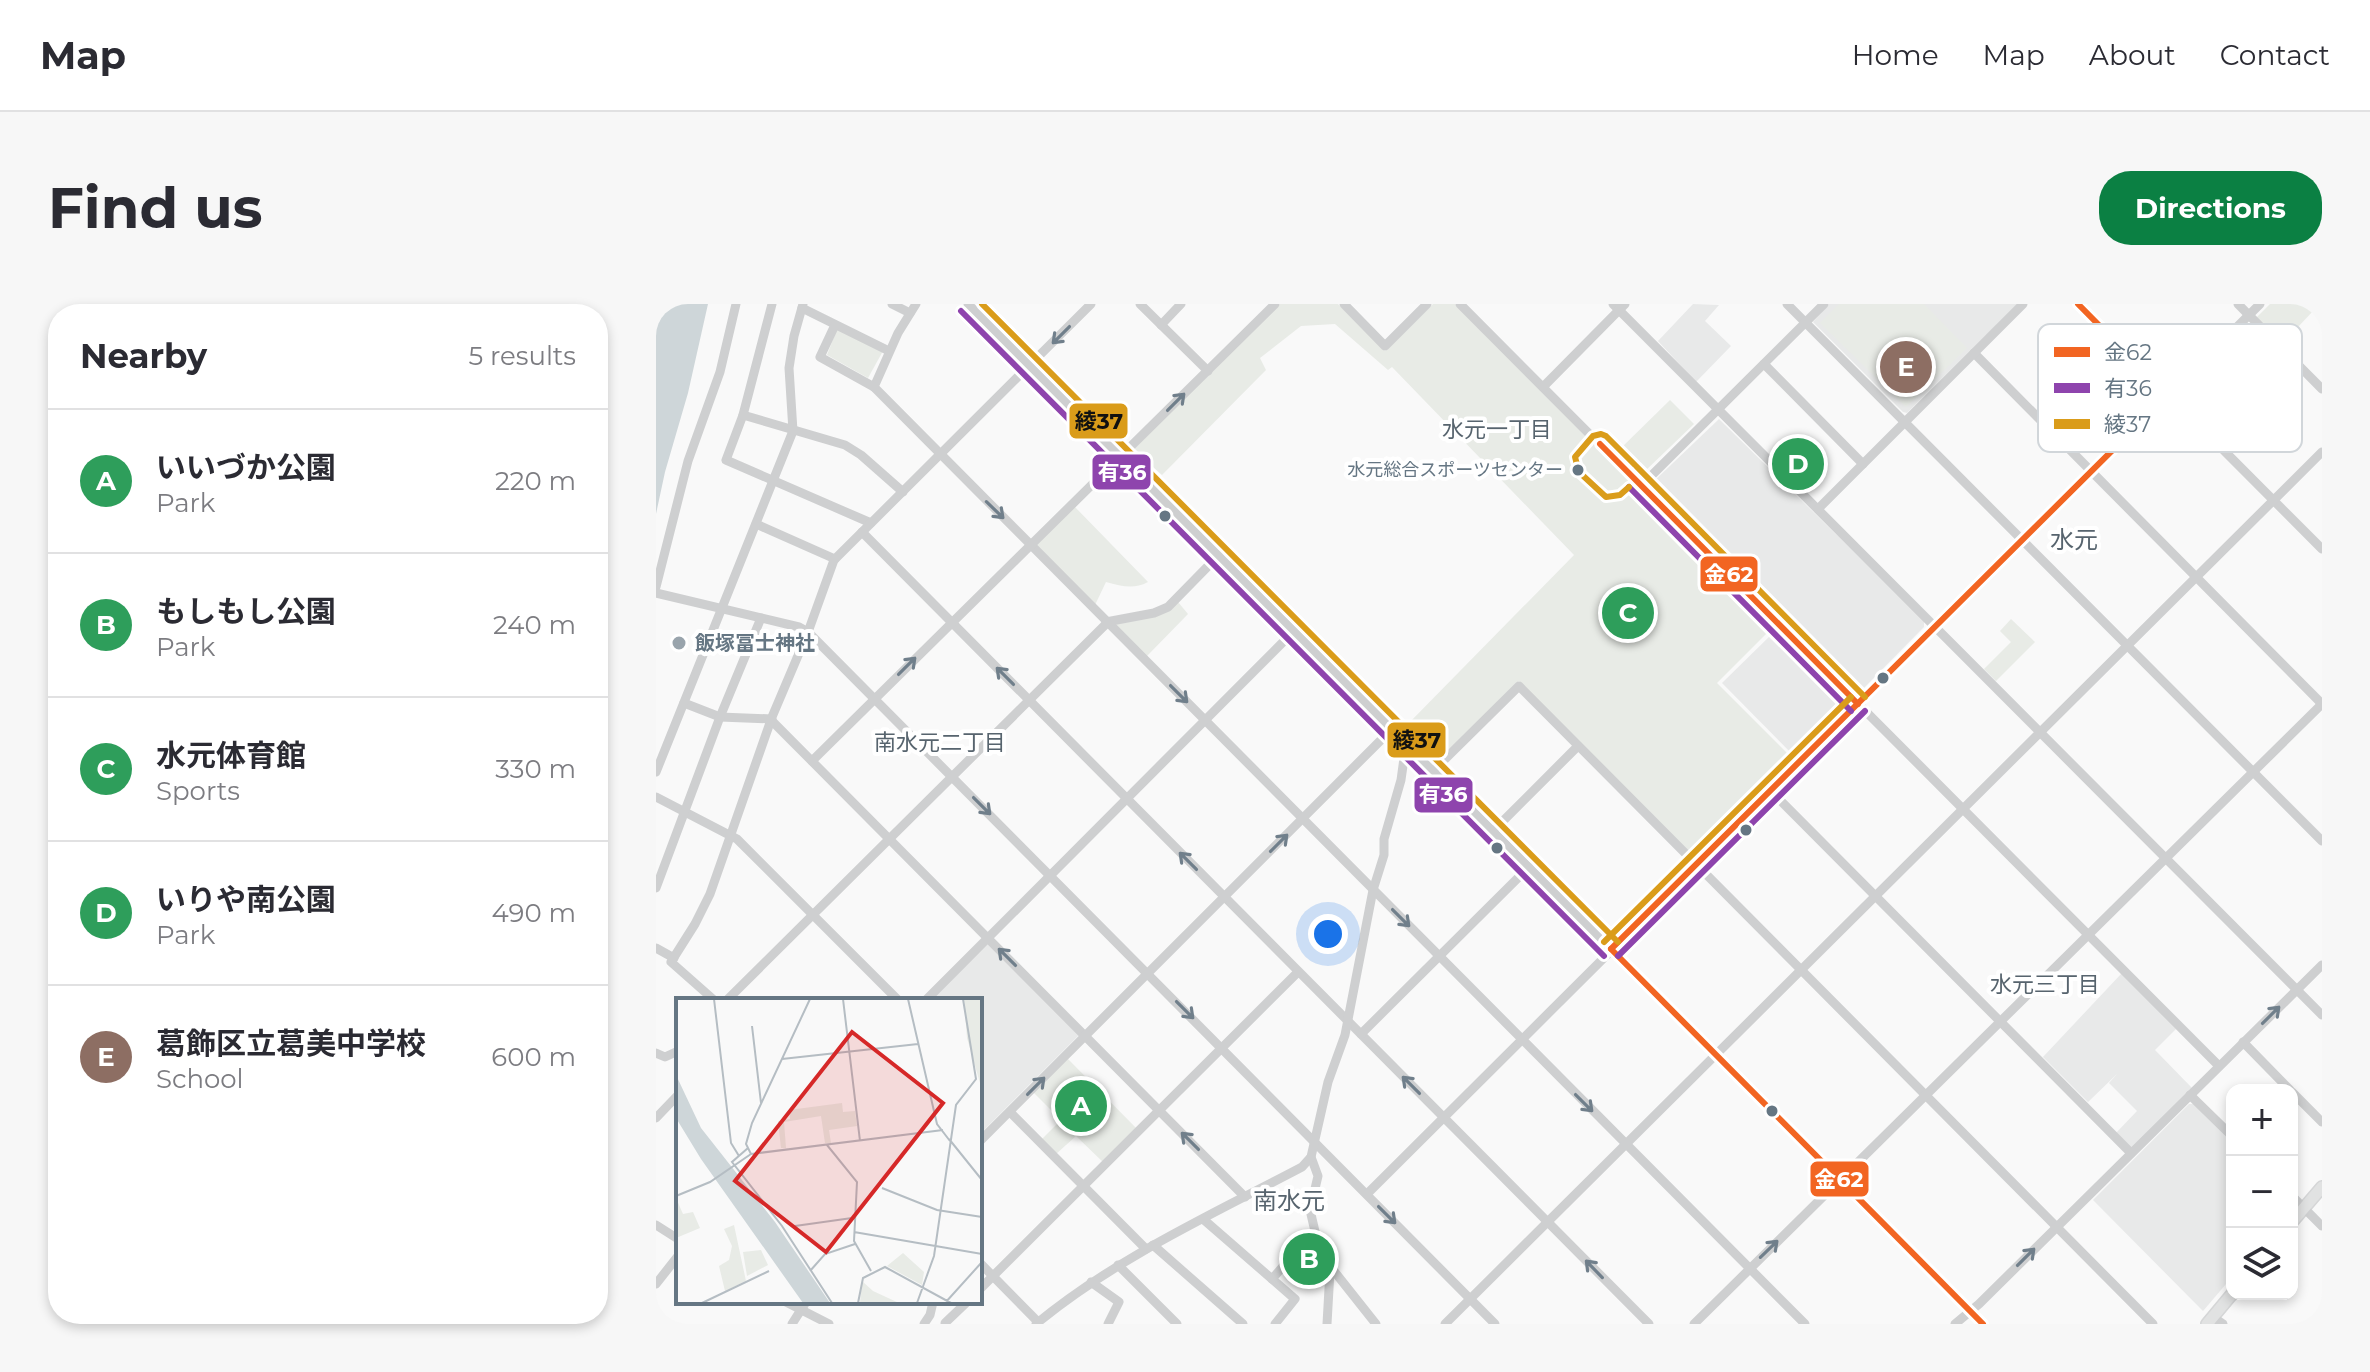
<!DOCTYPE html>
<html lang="en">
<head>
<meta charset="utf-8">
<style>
  :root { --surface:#fff; --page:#f7f7f7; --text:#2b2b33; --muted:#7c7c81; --line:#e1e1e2; --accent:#0b8043 }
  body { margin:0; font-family:Montserrat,"Noto Sans JP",sans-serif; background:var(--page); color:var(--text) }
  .controls { position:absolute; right:24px; bottom:24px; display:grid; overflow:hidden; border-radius:16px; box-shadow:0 4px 12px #0003 }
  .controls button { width:72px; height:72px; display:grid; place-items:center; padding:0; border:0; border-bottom:2px solid var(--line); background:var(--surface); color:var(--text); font:40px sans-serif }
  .you { position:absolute; left:672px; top:630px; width:28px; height:28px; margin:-20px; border:6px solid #fff; border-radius:50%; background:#1a73e8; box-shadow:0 0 0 12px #1a73e833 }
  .badge { display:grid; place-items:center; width:52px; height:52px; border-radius:50%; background:var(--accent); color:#fff; font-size:26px; font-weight:700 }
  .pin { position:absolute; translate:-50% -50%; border:4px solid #fff; box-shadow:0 2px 8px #0006 }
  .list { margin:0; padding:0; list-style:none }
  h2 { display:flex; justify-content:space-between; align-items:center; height:104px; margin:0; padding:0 32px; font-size:34px }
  h2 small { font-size:26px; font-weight:400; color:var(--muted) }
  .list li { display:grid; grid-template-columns:52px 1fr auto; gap:24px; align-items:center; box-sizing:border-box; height:144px; padding:0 32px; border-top:2px solid var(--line) }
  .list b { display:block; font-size:30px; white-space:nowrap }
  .list p { margin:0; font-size:26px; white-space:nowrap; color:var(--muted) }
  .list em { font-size:26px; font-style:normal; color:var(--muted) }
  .icon { flex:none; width:44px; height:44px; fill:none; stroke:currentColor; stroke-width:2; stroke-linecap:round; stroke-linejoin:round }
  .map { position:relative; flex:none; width:1666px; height:1020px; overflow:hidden; border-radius:32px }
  header { display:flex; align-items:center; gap:48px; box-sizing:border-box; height:112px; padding:0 40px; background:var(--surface); border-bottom:2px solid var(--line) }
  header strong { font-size:38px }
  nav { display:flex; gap:44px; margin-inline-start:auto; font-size:28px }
  .intro { display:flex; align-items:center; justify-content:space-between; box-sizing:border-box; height:192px; padding:0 48px }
  h1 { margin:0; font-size:56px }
  .button { padding:20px 36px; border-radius:32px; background:var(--accent); color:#fff; font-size:28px; font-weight:700 }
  main { display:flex; gap:48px; padding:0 48px }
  aside { flex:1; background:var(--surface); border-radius:32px; box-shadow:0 4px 12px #0003 }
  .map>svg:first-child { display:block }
  .built { fill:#e8e9e9 }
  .green { fill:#e8ebe6 }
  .water { fill:#ced6d9 }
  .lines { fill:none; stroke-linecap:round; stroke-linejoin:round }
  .major-casing { stroke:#d5d6d7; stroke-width:14 }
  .minor { stroke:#cecfd0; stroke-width:9 }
  .major { stroke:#e1e2e2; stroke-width:11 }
  .bus-1-casing { stroke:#fff; stroke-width:12 }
  .bus-2-casing { stroke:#fff; stroke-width:12 }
  .bus-3-casing { stroke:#fff; stroke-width:12 }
  .bus-1 { stroke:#f26522; stroke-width:6 }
  .bus-2 { stroke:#8e44ad; stroke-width:6 }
  .bus-3 { stroke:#da9c1a; stroke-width:6 }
  .oneway { stroke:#707f8b }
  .bus-dot { fill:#657683; stroke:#fff; stroke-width:3 }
  .poi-dot { fill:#99a4ac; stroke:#fff; stroke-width:3 }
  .labels { text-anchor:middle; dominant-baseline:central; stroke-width:8; stroke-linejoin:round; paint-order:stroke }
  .bus-label { font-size:18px; fill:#657683; stroke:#fff; text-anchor:end }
  .poi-label { font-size:20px; font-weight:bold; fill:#657683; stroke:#fff; text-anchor:start }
  .neighbourhood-label { font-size:22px; fill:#57646e; stroke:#fff }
  .quarter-label { font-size:24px; fill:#57646e; stroke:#fff }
  .inset-road { fill:none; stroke:#b5bdc3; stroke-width:2 }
  .view { fill:#d62828; fill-opacity:0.15; stroke:#d62828; stroke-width:4 }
  .inset-edge { fill:none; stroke:#657683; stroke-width:4 }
  .key { fill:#fff; stroke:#d1d6da; stroke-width:2 }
  .key-label { font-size:22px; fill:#657683 }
  .line-badge { stroke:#fff; stroke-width:3 }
  .badge-label { font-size:22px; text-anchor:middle; font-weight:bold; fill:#fff }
  .pale-badge-label { font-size:22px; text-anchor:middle; font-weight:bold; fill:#111 }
</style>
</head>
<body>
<header>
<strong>Map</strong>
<nav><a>Home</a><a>Map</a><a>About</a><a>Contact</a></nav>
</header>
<div class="intro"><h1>Find us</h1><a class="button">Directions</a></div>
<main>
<aside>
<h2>Nearby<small>5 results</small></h2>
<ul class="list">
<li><span class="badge" style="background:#2e9e5b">A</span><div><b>いいづか公園</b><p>Park</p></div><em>220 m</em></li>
<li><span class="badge" style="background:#2e9e5b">B</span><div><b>もしもし公園</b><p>Park</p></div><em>240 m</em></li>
<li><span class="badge" style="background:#2e9e5b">C</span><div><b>水元体育館</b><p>Sports</p></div><em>330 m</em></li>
<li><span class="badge" style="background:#2e9e5b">D</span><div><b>いりや南公園</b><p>Park</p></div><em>490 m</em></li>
<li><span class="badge" style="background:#8d6e63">E</span><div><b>葛飾区立葛美中学校</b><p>School</p></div><em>600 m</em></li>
</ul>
</aside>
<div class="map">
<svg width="1666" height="1020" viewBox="0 0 1666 1020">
  <rect width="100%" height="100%" fill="#f9f9f9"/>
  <!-- built -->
  <g class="built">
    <path d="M1037,0l26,1 -14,16 26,25 -35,36 -38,-41z"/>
    <path d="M1173,0h188l-110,109 -4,-1 -90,-90z"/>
    <path d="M1063,115l205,202v6l-66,67 -206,-211z"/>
    <path d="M1119,327l71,71 -53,53 -71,-72z"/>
    <path d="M333,639l91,91 -100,100v-134h-50z"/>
    <path d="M1466,669l54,56 -21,21 37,38 -60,61 -16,-16 21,-22 -28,-28 8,-9 -29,28 -45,-45z"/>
    <path d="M1533,800h5l38,37v136l-29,34 -110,-111z"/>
  </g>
  <!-- green -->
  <g class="green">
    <path d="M624,0h58l47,47 48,-47h22l319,322 -57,57 77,77 -96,96 -4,1 -175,-176 -80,78 -33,-33 168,-171 -182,-188 -4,3 -53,-46 -34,2 -41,32 6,12 -104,105 -29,-25z"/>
    <path d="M1183,0h85l43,44 -61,59 -86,-84z"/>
    <path d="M1614,0h37l7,6 -31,33 -27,-25z"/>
    <path d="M181,25l46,22 -15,27 -41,-23z"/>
    <path d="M1014,96l24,24 -52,50 -23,-24z"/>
    <path d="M1142,140l20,20 -20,20 -20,-20z"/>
    <path d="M417,201l75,77c-15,8 -26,4 -42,0l-11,23 -62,-62z"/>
    <path d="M522,298l10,12 -42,43 -32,-32z"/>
    <path d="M1355,315l24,23 -39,39 -12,-12 27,-27 -11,-11z"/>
    <path d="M412,755l69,70 -33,34 -28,-27 -20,18 -14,-15 19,-19 -28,-28z"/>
    <path d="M659,945l9,19 -31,16 -10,-10 23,-23z"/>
  </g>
  <!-- water -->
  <path class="water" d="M0,0h52l-20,89 -23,79 -9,42z"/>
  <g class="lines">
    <!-- major casing -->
    <g class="major-casing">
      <g id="major">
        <path d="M1636,918l30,-35"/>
        <path d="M1551,1020l25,-30"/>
      </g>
    </g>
    <!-- minor -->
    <g class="minor">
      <path d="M116,0l-29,111 -17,45 145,63"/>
      <path d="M236,0l18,9"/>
      <path d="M260,0l-18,29 -24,54 931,937"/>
      <path d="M312,0l1015,1020"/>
      <path d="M484,0l68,67"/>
      <path d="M688,0l41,42 42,-42"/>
      <path d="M804,0l759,762"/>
      <path d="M957,0l709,711"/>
      <path d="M1131,0l535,537"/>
      <path d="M1422,0l244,245"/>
      <path d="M1582,0l84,85"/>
      <path d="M146,4l87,43"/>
      <path d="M179,21l-15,32 54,30"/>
      <path d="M505,21l20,-21"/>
      <path d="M1318,49l348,351"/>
      <path d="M1108,60l99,100"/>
      <path d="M887,83l82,-83"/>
      <path d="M87,111l102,30 16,10 42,37"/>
      <path d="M985,182l183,-182"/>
      <path d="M1162,205l205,-205"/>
      <path d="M100,220l79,35"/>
      <path d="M206,228l787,792"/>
      <path d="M0,283l32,-126 32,-89 16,-68"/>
      <path d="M0,289l143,34 9,5 687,692"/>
      <path d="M450,318l48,-9 14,-6 51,-52"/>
      <path d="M28,399l36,14 52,2"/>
      <path d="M115,416l474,477"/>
      <path d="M156,457l463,-457"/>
      <path d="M777,467l86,-85 634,638"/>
      <path d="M0,468l137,-341 -4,-63 5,-32 9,-32"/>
      <path d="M1115,487l360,362"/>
      <path d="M0,493l81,42 161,161"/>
      <path d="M837,527l85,-85"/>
      <path d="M0,584l64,-171 41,-99"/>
      <path d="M0,644l18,10"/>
      <path d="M58,696l-43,-38 24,-38 15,-30 62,-177 36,-85 26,-72 257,-256"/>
      <path d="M71,696l380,-377"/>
      <path d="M270,696l368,-369"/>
      <path d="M705,730l168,-167"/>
      <path d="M1587,738l47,48"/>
      <path d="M0,749l9,4 13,-6"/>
      <path d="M1636,788l30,30"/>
      <path d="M1534,791l42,41"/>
      <path d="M354,808l136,137"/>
      <path d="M0,814l22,-23"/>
      <path d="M324,837l412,-412"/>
      <path d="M655,853l7,19 -8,34 7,30 13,31 -3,53"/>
      <path d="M711,890l893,-890"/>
      <path d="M1636,892l30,30"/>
      <path d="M547,915l92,80 -20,25"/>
      <path d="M0,921l22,14"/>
      <path d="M497,941l90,79"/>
      <path d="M324,959l58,59"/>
      <path d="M462,961l59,59"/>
      <path d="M674,962l46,58"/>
      <path d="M616,975l29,-33 16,-6"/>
      <path d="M435,978l28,20 -11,22"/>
      <path d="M0,980l22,-28"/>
      <path d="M324,985l318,-317"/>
      <path d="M130,998l43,22"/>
      <path d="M1557,1013l10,7"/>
      <path d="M289,1019l22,-21"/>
      <path d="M136,1020l14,-22"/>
      <path d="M268,1020l6,-9 3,-13"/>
      <path d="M380,1020c80,-66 175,-109 266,-157l9,-10 17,-75 17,-47 28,-145 11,-35v-16l17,-59 5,-36"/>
      <path d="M789,1020l877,-872"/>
      <path d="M1038,1020l628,-620"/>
      <path d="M1299,1020l24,-20 343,-339"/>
    </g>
    <!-- major -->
    <use href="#major" class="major"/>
    <!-- bus-1 casing -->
    <g class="bus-1-casing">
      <g id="bus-1">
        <path d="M1422,0l90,91"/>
        <path d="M944,140l258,260"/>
        <path d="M955,645l557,-554"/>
        <path d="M955,645l372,375"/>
      </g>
    </g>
    <!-- bus-2 casing -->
    <g class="bus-2-casing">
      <g id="bus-2">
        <path d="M305,7l643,645"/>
        <path d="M973,183l222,224"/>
        <path d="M962,652l247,-245"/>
      </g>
    </g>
    <!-- bus-3 casing -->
    <g class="bus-3-casing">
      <g id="bus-3">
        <path d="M326,0l636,638"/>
        <path d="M981,163l228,230"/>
        <path d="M973,183l-9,8 -14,2 -27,-25 -4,-15 18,-21 8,-2 5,2 29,29"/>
        <path d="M948,638l247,-245"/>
      </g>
    </g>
    <!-- bus-1 -->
    <use href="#bus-1" class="bus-1"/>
    <!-- bus-2 -->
    <use href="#bus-2" class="bus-2"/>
    <!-- bus-3 -->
    <use href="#bus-3" class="bus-3"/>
  </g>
  <!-- one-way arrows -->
  <defs><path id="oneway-shaft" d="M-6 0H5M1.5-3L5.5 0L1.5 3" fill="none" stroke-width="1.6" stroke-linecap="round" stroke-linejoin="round" transform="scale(2)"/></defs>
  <g class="oneway">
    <use href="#oneway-shaft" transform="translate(405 31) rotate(135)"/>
    <use href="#oneway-shaft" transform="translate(520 98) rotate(-45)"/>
    <use href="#oneway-shaft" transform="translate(339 206) rotate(44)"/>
    <use href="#oneway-shaft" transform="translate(251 362) rotate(-45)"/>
    <use href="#oneway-shaft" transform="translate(349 372) rotate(-135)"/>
    <use href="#oneway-shaft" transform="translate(523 390) rotate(45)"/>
    <use href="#oneway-shaft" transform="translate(326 502) rotate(45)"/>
    <use href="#oneway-shaft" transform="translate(623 539) rotate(-45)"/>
    <use href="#oneway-shaft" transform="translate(532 557) rotate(-135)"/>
    <use href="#oneway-shaft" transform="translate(745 614) rotate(45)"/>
    <use href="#oneway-shaft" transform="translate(351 653) rotate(-135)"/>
    <use href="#oneway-shaft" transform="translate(529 706) rotate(45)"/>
    <use href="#oneway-shaft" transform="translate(1615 711) rotate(-45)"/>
    <use href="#oneway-shaft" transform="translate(755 781) rotate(-135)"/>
    <use href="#oneway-shaft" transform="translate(380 782) rotate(-45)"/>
    <use href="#oneway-shaft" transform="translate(928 799) rotate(45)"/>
    <use href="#oneway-shaft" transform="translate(534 837) rotate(-135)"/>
    <use href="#oneway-shaft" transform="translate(731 911) rotate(45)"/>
    <use href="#oneway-shaft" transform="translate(1113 945) rotate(-44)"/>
    <use href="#oneway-shaft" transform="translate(1370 953) rotate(-45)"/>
    <use href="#oneway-shaft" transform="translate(938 965) rotate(-134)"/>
  </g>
  <!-- markers -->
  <g class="bus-dot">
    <circle cx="922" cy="166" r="7"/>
    <circle cx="509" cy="212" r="7"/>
    <circle cx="1227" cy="374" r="7"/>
    <circle cx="1090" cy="526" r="7"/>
    <circle cx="841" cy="544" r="7"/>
    <circle cx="1116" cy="807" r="7"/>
  </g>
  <circle class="poi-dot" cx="23" cy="339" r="8"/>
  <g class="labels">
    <!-- bus labels -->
    <g class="bus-label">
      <text x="907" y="166">水元総合スポーツセンター</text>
    </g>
    <!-- poi labels -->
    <g class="poi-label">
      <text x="39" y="339">飯塚冨士神社</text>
    </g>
    <!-- neighbourhood labels -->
    <g class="neighbourhood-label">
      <text x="841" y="125">水元一丁目</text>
      <text x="284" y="438">南水元二丁目</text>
      <text x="1389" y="680">水元三丁目</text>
    </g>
    <!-- quarter labels -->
    <g class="quarter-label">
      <text x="1418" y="235">水元</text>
      <text x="633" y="896">南水元</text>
    </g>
  </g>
  <!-- overview -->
  <g transform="translate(20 694)">
    <rect width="306" height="306" fill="#f9f9f9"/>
    <path d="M288,1h18v91l-15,-52zM166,105l1,9 12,-1 2,15 -28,4 2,13h-6l-4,-27 -37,6 2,26h-5l-3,-27 12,-2 -1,-9zM0,200l7,16 10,-2 7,16 -24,10zM58,227l12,56 -21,10 -6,-25 10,-6 3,-14 -8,-17zM85,252l7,15 -21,11 -4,-24zM227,255l21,19 -2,13 -35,-19zM186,283l11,10 26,12h-39z" fill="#e8ebe6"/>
    <path d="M0,77l25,53 74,94 55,81h-27l-102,-144 -25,-41z" fill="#ced6d9"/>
    <path class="inset-road" d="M38,1l17,144 8,13M167,1l17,142M232,1l29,125 13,17M76,28l9,77M106,61l136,-15M273,141l33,41M151,147l30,37 -3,59 17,30M72,150l-16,14 50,64 50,77M75,156l192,-24M75,156l-5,-10 6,-21 58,-124M206,190l55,22 45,7M0,198l34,-14 41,-28M119,228l57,-8M178,234l128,22M134,273l15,-17 30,-10M26,305l67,-32M182,305l5,-25 22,-11 66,36M241,305l17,-47 22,-151 20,-26 -13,-80M269,305l37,-41"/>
    <path class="view" d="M176,34l91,71 -117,149 -91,-71z"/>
    <rect width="306" height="306" class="inset-edge"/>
  </g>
  <!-- legend -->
  <rect x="1382" y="20" width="264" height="128" rx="12" class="key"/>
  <rect x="1398" y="43" width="36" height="10" fill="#f26522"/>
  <rect x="1398" y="79" width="36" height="10" fill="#8e44ad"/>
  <rect x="1398" y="115" width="36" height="10" fill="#da9c1a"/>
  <g class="key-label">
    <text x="1448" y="56">金62</text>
    <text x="1448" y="92">有36</text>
    <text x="1448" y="128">綾37</text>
  </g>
  <g class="line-badge">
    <rect x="412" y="98" width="61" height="38" rx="8" fill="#da9c1a"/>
    <rect x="435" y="149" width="61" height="38" rx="8" fill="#8e44ad"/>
    <rect x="1043" y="251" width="60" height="38" rx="8" fill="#f26522"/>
    <rect x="730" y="417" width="61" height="38" rx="8" fill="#da9c1a"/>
    <rect x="757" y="472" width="61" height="38" rx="8" fill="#8e44ad"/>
    <rect x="1153" y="856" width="61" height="38" rx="8" fill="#f26522"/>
  </g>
  <g class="badge-label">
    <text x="466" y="176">有36</text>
    <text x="1073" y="278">金62</text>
    <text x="787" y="498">有36</text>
    <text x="1183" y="883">金62</text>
  </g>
  <g class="pale-badge-label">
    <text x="443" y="125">綾37</text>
    <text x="761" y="444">綾37</text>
  </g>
</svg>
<div class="controls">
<button>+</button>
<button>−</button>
<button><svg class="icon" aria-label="layers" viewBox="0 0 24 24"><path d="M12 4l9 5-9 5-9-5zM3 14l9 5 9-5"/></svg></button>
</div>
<div class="you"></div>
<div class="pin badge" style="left:425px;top:802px;background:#2e9e5b">A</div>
<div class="pin badge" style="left:653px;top:955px;background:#2e9e5b">B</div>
<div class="pin badge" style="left:972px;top:309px;background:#2e9e5b">C</div>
<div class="pin badge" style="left:1142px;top:160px;background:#2e9e5b">D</div>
<div class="pin badge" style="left:1250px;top:63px;background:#8d6e63">E</div>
</div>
</main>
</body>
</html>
